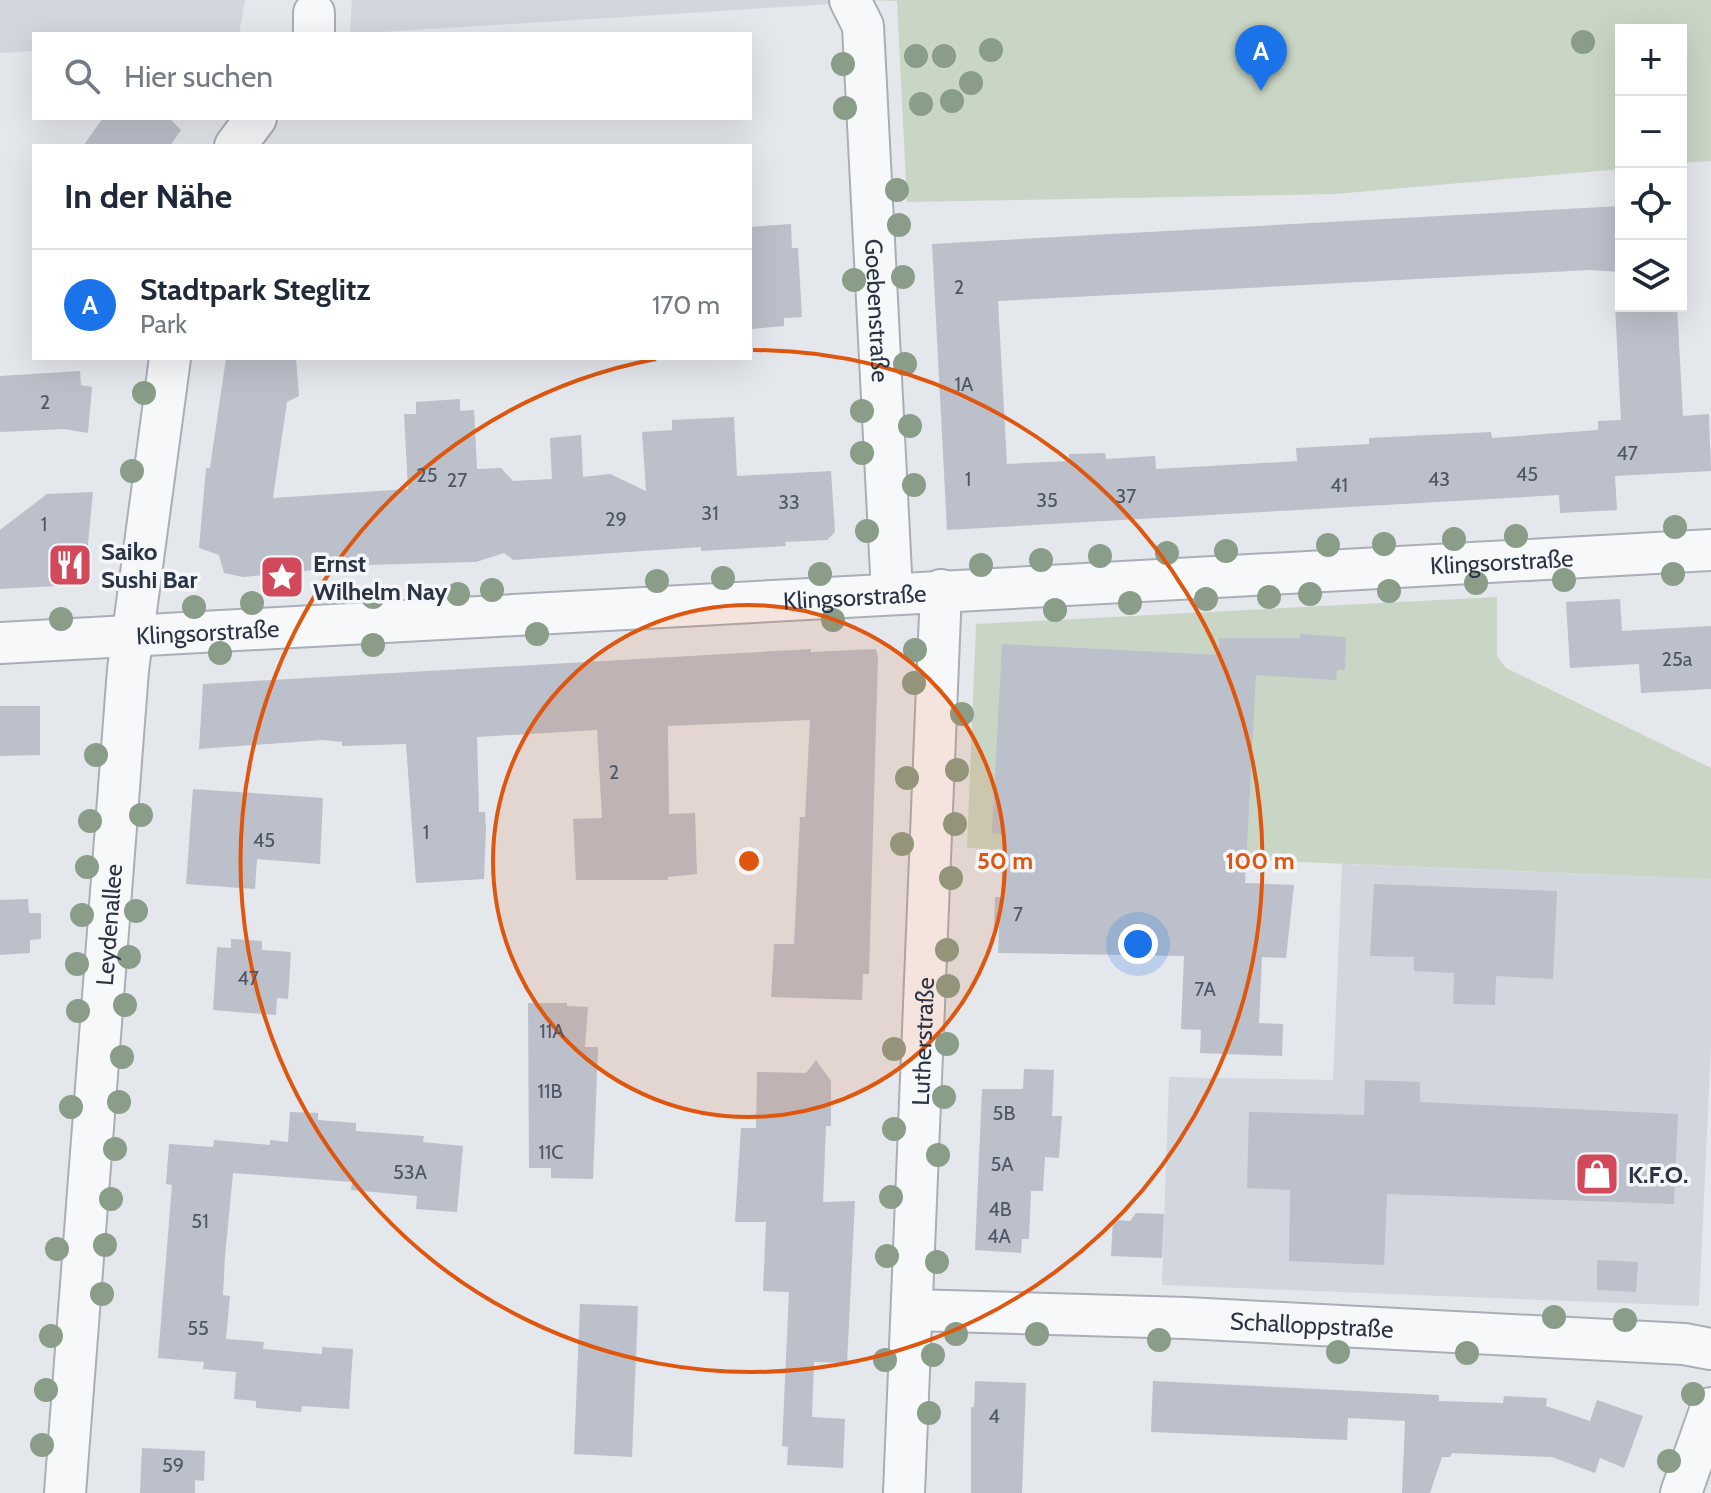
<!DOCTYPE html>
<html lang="de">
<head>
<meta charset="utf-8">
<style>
  :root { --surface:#fff; --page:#f2f2f3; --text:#1f2937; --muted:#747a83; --line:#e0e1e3; --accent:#1a73e8 }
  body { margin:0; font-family:Cabin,sans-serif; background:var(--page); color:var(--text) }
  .controls { position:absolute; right:24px; top:24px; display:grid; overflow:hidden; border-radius:0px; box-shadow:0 8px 32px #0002 }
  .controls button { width:72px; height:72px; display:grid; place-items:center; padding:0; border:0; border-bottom:2px solid var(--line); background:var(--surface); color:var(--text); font:40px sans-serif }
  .you { position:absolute; left:1138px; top:944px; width:28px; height:28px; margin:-20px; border:6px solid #fff; border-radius:50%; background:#1a73e8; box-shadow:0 0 0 12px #1a73e833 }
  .badge { display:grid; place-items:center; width:52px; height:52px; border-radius:50%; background:var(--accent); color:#fff; font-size:26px; font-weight:700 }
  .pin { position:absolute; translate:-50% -66px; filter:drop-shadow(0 2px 4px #0008) }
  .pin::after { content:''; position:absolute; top:42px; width:28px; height:24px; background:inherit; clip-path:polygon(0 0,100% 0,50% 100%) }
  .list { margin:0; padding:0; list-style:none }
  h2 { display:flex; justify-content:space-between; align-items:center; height:104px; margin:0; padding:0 32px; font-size:34px }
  h2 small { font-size:26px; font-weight:400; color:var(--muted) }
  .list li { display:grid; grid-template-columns:52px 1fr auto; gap:24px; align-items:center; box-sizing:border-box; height:112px; padding:0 32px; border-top:2px solid var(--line) }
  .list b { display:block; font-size:30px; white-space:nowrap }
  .list p { margin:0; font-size:26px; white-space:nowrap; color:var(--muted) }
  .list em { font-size:26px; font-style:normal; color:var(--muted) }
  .icon { flex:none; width:44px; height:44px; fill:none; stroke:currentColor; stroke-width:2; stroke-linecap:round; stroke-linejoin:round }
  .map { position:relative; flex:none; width:1711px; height:1493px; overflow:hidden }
  .search { position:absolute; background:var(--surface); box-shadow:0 8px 32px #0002; left:32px; top:32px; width:720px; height:88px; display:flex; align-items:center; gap:20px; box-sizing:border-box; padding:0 28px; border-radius:0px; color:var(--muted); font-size:30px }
  .panel { position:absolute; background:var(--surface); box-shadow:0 8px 32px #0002; left:32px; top:144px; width:720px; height:216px; border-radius:0px }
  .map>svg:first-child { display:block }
  .built { fill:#d2d6de }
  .green { fill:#c9d6c5 }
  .building { fill:#bbc0ca }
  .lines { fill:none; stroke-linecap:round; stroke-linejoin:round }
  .minor-casing { stroke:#a9aeb7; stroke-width:44 }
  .minor { stroke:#f7f8fa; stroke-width:40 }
  .tree { fill:#899d89 }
  .ring { fill:none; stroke:#df570f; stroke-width:4 }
  .labels { text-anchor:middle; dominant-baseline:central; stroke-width:7; stroke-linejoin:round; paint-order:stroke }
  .number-label { font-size:20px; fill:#4f5766 }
  .street-label { font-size:24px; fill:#2b3445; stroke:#f4f6f9 }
  .poi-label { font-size:24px; font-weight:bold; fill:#2b3445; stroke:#f4f6f9; text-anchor:start }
  .centre { fill:#df570f; stroke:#f4f6f9; stroke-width:4 }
  .ring-label { font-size:24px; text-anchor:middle; font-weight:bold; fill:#df570f; stroke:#f4f6f9; stroke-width:7; stroke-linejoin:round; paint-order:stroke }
</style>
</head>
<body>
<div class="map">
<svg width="1711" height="1493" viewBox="0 0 1711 1493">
  <rect width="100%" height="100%" fill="#e4e7ec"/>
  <!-- built -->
  <g class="built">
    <path d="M0,0h245l-6,34h-205v17l-34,2z"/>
    <path d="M352,0h512v2l-514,32z"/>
    <path d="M1342,864l369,15v164l-12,263 -537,-21 7,-208 164,3z"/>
  </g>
  <!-- green -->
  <g class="green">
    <path d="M864,0h847v161l-30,2v-133h-60v139l-286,25 -428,8 -10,-201z"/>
    <path d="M1497,597v59l9,12 205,100v111l-744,-31 9,-224z"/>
  </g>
  <!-- building -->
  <g class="building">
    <path d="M103,118h66l12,12 -11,16h-87z"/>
    <path d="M1621,206v66l-32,-2 -591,31 9,163 62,-3v-7l36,-1 1,6 49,-3 1,13 127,-7 14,-1 -1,-13 73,-4v-6l122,-6 1,6 106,-8v-9l23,-1 -6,-114h62l6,110 26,-2 2,57 -96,5 2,34 -57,3 -1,-18 -612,35 -15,-286z"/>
    <path d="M791,224l1,24h6l4,69 -18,1v8l-32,3 -2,-102z"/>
    <path d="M226,358h70l3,38 -12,6 -14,96 135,-9 -4,-75h12v-12l44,-3v12l14,-1 3,59 24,-1 12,13 39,-2 -2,-41 31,-3 2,42 27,-3 36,17 -4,-59 30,-2v-10l62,-3 3,59 94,-5 4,61 -8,8 -42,2 1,4 -85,5v-4l-188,13 -9,-7 -28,9 -111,3 -122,12 -19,-4 -5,-18 -20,-7 7,-80h4z"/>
    <path d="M80,371l1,14 11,2 -4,46 -24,-4 -64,3v-56z"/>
    <path d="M93,492l-8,83 -8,10 -77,4v-59l47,-36z"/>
    <path d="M1620,599l2,32 89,-5v63l-70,4 -2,-29 -69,4 -4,-66z"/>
    <path d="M1300,634l46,3 -1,33h-8l-1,10 -80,-5 -11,208 49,2 -8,73 -24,-1 -3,66 24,1 -1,32 -82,-3 1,-23 -20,-1 3,-73 -186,-3 1,-25 -5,-1 1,-30h6l2,-63 -11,-1 10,-189 217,11v-17h81z"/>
    <path d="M811,649v3l65,-3 2,8 -9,317h-6l-1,26 -91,-3 3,-53h20l6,-127h5l5,-97 -142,6 1,88 26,-1 2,61 -29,3v3h-92l-3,-61 29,-1 -5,-88 -120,7 2,75h6l1,17 -2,50 -68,4 -10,-139 -64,2v-4l-19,-2 -124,9 4,-65z"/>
    <path d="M0,706h40v49l-40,1z"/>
    <path d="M193,789l130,9 -3,66 -63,-5 -2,30 -69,-5z"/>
    <path d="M1374,884l183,7 -4,88 -57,-3 -1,29 -42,-1 1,-31 -40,-2v-14l-44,-1z"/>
    <path d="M28,899l1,14h12v26l-11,1v13l-30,2v-55z"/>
    <path d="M231,939l31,2v9l29,2 -3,47 -11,-1 -1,17 -63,-5 4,-63 14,1z"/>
    <path d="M528,1003h39v3l21,1 -3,40h13l-5,132 -42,-1v-10h-22z"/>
    <path d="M816,1060l15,21v45h-5l-3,76 32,-1 -8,162 -33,-1 -2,55 33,2 -2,49 -56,-3 1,-18 -6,-1 7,-154 -26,-1 3,-69h-31l6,-94h15l1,-56 49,1z"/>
    <path d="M1024,1069l30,1 -2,46h10l-3,42 -14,-1 -2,34h-12l-2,48h-7l-1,14 -46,-3 7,-161h41z"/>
    <path d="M1365,1080l55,2v20l258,12 -4,90 -287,-10 -3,71 -95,-4 1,-71 -43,-2 2,-76 115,3z"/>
    <path d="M290,1112l28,1v7l38,3v8l68,5 -1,6 40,4 -6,66 -41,-3 1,-13 -66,-6 1,-8 -119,-9 -8,83 -2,39 7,1 -4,43 38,3 -1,7 59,5v-7l31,2 -4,60 -47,-3 -1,6 -45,-4v-7l-22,-2 2,-27 -33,-3 1,-7 -46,-4 14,-173 -6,-1 3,-40 44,3 1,-7 56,5v-5l18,2z"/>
    <path d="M1136,1213l28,1 -2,44 -51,-2 2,-36 17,1z"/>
    <path d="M1597,1260l41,2 -2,30 -39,-2z"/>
    <path d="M580,1304l58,2 -6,151 -58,-3z"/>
    <path d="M975,1381l51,2 -4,110h-51v-86h3z"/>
    <path d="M1153,1381l286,14v6l64,2 1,-7 43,2 -1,8 44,15 7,-21 46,16 -19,52 -24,-10 -5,15 -43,-16 -100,-4 -2,4h-8l-12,36h-28l3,-72 -57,-3 -1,22 -196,-8z"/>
    <path d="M142,1448l63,3 -1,30 -9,-1v13h-55z"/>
  </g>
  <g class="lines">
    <!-- minor casing -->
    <g class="minor-casing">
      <g id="minor">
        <path id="s1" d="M850,0l13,26 29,567"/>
        <path d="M314,13v21"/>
        <path d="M235,146l21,-28"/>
        <path id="s2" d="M0,643l1711,-93"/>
        <path id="s3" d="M912,1310l274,8 498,26 27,5"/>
        <path id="s4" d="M65,1493l63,-823 42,-312"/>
        <path id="s5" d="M904,1493l37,-903"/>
        <path d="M1681,1493l30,-85"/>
      </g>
    </g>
    <!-- minor -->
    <use href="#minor" class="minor"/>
  </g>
  <!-- trees -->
  <g class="tree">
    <circle cx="1583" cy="42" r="12"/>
    <circle cx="991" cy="50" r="12"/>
    <circle cx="916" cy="56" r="12"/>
    <circle cx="944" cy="56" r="12"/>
    <circle cx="843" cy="64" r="12"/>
    <circle cx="971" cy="83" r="12"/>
    <circle cx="952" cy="101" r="12"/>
    <circle cx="921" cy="104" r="12"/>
    <circle cx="845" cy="108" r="12"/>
    <circle cx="897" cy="190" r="12"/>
    <circle cx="899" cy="225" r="12"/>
    <circle cx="903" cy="277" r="12"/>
    <circle cx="854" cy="280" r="12"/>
    <circle cx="905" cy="364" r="12"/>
    <circle cx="144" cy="393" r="12"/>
    <circle cx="862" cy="411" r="12"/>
    <circle cx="910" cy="426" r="12"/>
    <circle cx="862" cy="453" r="12"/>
    <circle cx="132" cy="471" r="12"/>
    <circle cx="914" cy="485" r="12"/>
    <circle cx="1675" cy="527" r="12"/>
    <circle cx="867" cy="531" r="12"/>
    <circle cx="1516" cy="536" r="12"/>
    <circle cx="1454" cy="539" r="12"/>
    <circle cx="1384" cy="544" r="12"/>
    <circle cx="1328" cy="545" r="12"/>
    <circle cx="1226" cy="551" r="12"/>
    <circle cx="1167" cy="553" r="12"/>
    <circle cx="1100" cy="556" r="12"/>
    <circle cx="1041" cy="560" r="12"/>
    <circle cx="981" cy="565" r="12"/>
    <circle cx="820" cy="574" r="12"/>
    <circle cx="1673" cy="574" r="12"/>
    <circle cx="723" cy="578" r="12"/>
    <circle cx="1564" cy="580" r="12"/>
    <circle cx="657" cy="581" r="12"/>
    <circle cx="1476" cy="583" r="12"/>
    <circle cx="492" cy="590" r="12"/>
    <circle cx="1389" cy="591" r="12"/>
    <circle cx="458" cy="594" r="12"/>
    <circle cx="1310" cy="594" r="12"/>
    <circle cx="373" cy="597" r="12"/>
    <circle cx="1269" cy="597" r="12"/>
    <circle cx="1206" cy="599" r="12"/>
    <circle cx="252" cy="603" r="12"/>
    <circle cx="1130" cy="603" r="12"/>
    <circle cx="194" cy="607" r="12"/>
    <circle cx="1055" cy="610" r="12"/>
    <circle cx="61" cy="619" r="12"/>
    <circle cx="833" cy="620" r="12"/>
    <circle cx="537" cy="634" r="12"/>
    <circle cx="373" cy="645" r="12"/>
    <circle cx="915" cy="650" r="12"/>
    <circle cx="220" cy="653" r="12"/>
    <circle cx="914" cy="683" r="12"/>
    <circle cx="962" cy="714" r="12"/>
    <circle cx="96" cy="755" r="12"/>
    <circle cx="957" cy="770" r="12"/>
    <circle cx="907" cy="778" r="12"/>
    <circle cx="141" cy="815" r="12"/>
    <circle cx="90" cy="821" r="12"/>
    <circle cx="955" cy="824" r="12"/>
    <circle cx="902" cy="844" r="12"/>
    <circle cx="87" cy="867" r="12"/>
    <circle cx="951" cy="878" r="12"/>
    <circle cx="136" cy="911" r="12"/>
    <circle cx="82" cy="915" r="12"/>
    <circle cx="947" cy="950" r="12"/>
    <circle cx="129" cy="957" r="12"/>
    <circle cx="77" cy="964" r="12"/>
    <circle cx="948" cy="986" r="12"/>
    <circle cx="125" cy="1005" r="12"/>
    <circle cx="78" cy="1011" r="12"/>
    <circle cx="947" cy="1044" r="12"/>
    <circle cx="894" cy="1049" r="12"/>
    <circle cx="122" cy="1057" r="12"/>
    <circle cx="944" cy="1097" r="12"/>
    <circle cx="119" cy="1102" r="12"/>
    <circle cx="71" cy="1107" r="12"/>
    <circle cx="894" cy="1129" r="12"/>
    <circle cx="115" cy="1149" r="12"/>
    <circle cx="938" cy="1155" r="12"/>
    <circle cx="891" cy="1197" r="12"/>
    <circle cx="111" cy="1199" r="12"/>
    <circle cx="105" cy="1245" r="12"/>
    <circle cx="57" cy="1249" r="12"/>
    <circle cx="887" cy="1256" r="12"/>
    <circle cx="937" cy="1262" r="12"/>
    <circle cx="102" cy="1294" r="12"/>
    <circle cx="1554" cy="1317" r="12"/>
    <circle cx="1625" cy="1320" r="12"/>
    <circle cx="956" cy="1334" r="12"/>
    <circle cx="1037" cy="1334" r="12"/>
    <circle cx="51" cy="1336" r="12"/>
    <circle cx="1159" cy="1340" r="12"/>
    <circle cx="1338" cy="1352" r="12"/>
    <circle cx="1467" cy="1353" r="12"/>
    <circle cx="933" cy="1355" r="12"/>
    <circle cx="885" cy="1360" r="12"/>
    <circle cx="46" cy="1390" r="12"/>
    <circle cx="1693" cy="1394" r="12"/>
    <circle cx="929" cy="1413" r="12"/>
    <circle cx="42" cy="1445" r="12"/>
    <circle cx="1669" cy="1461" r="12"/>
  </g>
  <!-- distance rings -->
  <circle cx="749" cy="861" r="256" fill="#df570f" fill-opacity=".12"/>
  <g class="ring">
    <circle cx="749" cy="861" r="256"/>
    <path d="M753 350A511 511 0 1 1 656 359"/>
  </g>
  <!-- icons -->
  <defs>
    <g id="restaurant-square" transform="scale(2.3)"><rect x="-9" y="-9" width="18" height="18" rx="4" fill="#d1495b" stroke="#f4f6f9"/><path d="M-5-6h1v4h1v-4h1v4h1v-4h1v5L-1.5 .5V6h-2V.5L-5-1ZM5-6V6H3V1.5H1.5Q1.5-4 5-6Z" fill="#fff"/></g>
    <g id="sight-square" transform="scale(2.3)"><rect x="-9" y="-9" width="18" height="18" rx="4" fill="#d1495b" stroke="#f4f6f9"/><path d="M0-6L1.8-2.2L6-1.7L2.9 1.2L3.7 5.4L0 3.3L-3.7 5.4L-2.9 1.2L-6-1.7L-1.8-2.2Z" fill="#fff"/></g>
    <g id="shop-square" transform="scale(2.3)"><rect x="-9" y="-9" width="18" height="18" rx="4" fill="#d1495b" stroke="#f4f6f9"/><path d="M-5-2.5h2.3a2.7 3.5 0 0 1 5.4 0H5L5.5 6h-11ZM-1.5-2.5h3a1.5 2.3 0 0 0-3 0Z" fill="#fff"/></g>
  </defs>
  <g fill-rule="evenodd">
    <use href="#restaurant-square" x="70" y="565"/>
    <use href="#sight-square" x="282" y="577"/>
    <use href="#shop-square" x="1597" y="1174"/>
  </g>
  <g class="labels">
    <!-- number labels -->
    <g class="number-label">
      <text x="959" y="287">2</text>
      <text x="964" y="384">1A</text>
      <text x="45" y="402">2</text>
      <text x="1627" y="453">47</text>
      <text x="1527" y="474">45</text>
      <text x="427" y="475">25</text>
      <text x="968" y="479">1</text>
      <text x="1439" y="479">43</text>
      <text x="457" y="480">27</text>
      <text x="1339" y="485">41</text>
      <text x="1126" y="496">37</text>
      <text x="1047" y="500">35</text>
      <text x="789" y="502">33</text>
      <text x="710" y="513">31</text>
      <text x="616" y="519">29</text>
      <text x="44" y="524">1</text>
      <text x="1677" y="659">25a</text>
      <text x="614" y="772">2</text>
      <text x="426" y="832">1</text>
      <text x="264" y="840">45</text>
      <text x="1018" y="914">7</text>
      <text x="248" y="978">47</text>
      <text x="1205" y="989">7A</text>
      <text x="552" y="1031">11A</text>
      <text x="550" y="1091">11B</text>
      <text x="1004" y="1113">5B</text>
      <text x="551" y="1152">11C</text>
      <text x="1002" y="1164">5A</text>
      <text x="410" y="1172">53A</text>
      <text x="1000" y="1209">4B</text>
      <text x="200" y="1221">51</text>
      <text x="999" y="1236">4A</text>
      <text x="198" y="1328">55</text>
      <text x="994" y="1416">4</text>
      <text x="173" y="1465">59</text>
    </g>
    <!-- street labels -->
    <g class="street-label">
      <text stroke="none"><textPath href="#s1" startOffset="314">Goebenstraße</textPath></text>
      <text stroke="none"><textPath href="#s2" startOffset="1504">Klingsorstraße</textPath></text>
      <text stroke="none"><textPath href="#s2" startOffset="856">Klingsorstraße</textPath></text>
      <text stroke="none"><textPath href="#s2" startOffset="208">Klingsorstraße</textPath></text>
      <text stroke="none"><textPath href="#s4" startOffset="570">Leydenallee</textPath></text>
      <text stroke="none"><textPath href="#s5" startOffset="452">Lutherstraße</textPath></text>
      <text stroke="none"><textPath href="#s3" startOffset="400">Schalloppstraße</textPath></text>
    </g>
    <!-- poi labels -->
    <g class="poi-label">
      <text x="101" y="551">Saiko<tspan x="101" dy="28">Sushi Bar</tspan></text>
      <text x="313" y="563">Ernst<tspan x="313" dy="28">Wilhelm Nay</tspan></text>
      <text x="1628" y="1174">K.F.O.</text>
    </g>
  </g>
  <circle cx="749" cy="861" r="12" class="centre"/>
  <g class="ring-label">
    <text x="1005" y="869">50 m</text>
    <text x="1260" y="869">100 m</text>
  </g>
</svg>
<div class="controls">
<button>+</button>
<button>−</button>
<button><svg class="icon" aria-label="locate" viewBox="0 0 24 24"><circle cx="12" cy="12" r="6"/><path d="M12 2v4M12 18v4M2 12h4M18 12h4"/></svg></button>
<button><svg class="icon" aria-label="layers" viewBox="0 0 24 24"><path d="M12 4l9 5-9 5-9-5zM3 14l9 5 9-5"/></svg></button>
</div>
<div class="you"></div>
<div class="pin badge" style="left:1261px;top:91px">A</div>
<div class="search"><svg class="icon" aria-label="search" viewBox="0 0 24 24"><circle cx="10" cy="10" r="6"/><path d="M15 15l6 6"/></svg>Hier suchen</div>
<section class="panel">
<h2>In der Nähe<small></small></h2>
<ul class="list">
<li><span class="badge">A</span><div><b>Stadtpark Steglitz</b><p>Park</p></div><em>170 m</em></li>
</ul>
</section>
</div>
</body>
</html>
